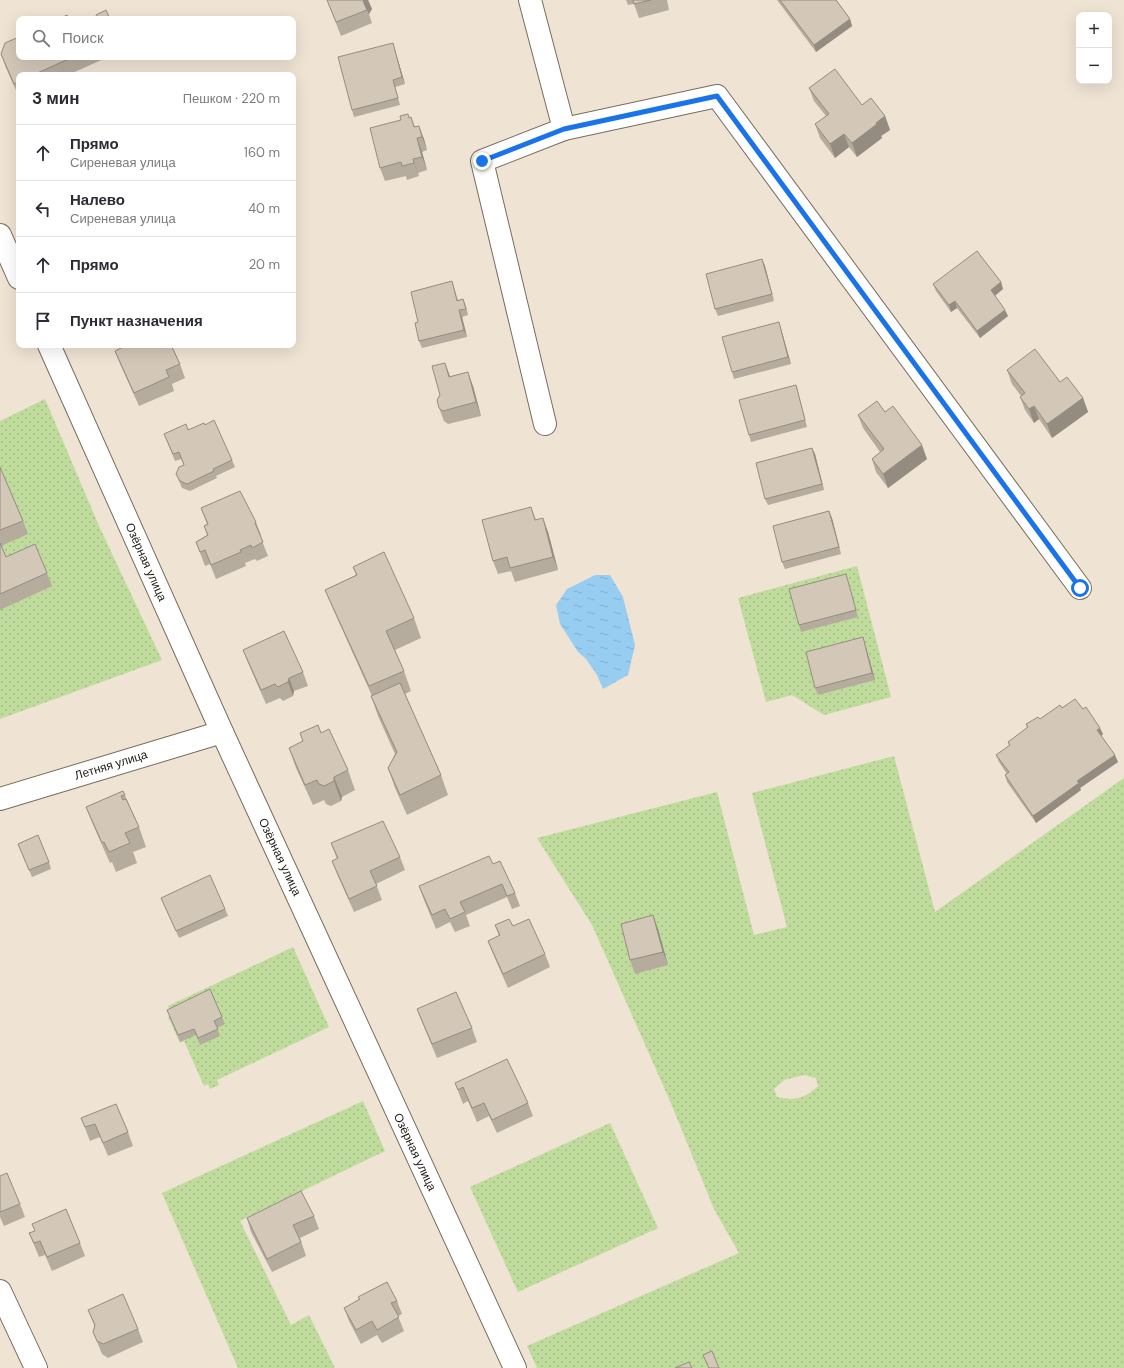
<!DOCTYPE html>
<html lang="ru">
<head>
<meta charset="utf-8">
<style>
  :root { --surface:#fff; --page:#f7f7f7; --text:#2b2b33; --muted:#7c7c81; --line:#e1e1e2 }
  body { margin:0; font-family:"DM Sans",sans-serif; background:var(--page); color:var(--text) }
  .controls { position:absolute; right:12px; top:12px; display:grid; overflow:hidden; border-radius:8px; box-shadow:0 4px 16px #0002 }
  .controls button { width:36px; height:36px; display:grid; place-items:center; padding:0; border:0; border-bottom:1px solid var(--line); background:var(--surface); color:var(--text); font:20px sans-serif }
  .stop { position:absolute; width:12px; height:12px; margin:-9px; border:3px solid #1a73e8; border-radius:50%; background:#fff }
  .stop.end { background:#1a73e8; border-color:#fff; box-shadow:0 1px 4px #0008 }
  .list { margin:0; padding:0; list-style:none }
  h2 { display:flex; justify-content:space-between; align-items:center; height:52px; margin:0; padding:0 16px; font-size:17px }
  h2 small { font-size:13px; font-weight:400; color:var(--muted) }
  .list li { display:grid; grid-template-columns:26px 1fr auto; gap:12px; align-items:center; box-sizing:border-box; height:56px; padding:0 16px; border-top:1px solid var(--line) }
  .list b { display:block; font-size:15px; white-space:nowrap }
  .list p { margin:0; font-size:13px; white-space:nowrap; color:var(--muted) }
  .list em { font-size:13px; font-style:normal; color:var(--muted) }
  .icon { flex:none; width:22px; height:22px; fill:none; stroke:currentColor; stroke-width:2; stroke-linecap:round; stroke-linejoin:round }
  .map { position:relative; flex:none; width:1124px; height:1368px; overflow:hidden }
  .search { position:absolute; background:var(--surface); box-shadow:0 4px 16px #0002; left:16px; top:16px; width:280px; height:44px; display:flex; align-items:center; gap:10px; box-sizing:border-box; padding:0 14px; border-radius:8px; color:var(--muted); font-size:15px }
  .panel { position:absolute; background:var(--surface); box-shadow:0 4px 16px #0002; left:16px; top:72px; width:280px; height:276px; border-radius:8px }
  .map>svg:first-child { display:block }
  .grass { fill:url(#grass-dots); fill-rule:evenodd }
  .water { fill:url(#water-ripples) }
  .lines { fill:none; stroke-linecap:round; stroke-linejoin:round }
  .minor-casing { stroke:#776d5e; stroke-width:24 }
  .minor { stroke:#fff; stroke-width:22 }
  .wall { fill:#b5ac9e }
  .shaded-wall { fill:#948c81 }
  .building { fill:#d3c8b8; stroke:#948c81 }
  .route { stroke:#1a73e8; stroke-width:5 }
  .labels { text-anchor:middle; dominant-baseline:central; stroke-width:3.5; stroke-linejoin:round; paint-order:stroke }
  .street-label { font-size:12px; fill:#1f1b15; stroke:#fff }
</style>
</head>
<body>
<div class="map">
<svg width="1124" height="1368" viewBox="0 0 1124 1368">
  <defs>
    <pattern id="grass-dots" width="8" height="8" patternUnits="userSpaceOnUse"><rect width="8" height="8" fill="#c0dc9c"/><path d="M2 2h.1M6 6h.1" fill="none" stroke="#a5bc86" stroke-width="1.8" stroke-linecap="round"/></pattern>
    <pattern id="water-ripples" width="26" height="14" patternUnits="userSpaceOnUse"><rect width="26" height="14" fill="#98cdf2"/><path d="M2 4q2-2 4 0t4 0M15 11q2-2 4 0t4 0" fill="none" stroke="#83afcf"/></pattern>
  </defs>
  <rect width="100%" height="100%" fill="#efe3d3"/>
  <!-- grass -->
  <g class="grass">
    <path d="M45,399l54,127 63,134 -162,59v-298z"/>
    <path d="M857,566l34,131 -67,18 -32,-20 -26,7 -28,-104z"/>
    <path d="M894,756l41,156 189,-134v590h-587l-10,-22 212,-93 -25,-44 -44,-108 -78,-176 -55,-87 180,-46 37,143 33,-8 -35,-134zM804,1075l12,3 2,8c-13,13 -24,15 -41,11l-3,-8 10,-9z"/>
    <path d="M293,947l36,80 -112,53 2,5 -9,4 -2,-5 -4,2 -20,-45 -4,2 -12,-26 4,-2 -4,-9z"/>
    <path d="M363,1101l22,50 -145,70 51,104 18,-10 26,53h-97l-76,-175z"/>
    <path d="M610,1123l48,105 -140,64 -48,-105z"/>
  </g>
  <!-- water -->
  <path class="water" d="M595,575h15l13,22 12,48 -7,30 -25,14 -6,-14 -11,-16 -8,-7 -18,-28 -4,-19 11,-16z"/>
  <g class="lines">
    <!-- minor casing -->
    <g class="minor-casing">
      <g id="minor">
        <path d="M530,0l34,129 -82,32 63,263"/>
        <path d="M564,129l153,-33 363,492"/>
        <path d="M0,235l19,43"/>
        <path d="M49,345l173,387 293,636"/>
        <path d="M0,799l222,-67"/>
        <path d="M0,1291l36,77"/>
      </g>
    </g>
    <!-- minor -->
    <use href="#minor" class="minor"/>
  </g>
  <!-- wall -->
  <g class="wall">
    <path d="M327,0h41l4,9 -3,5 3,9 -31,13z"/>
    <path d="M626,0h41l2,10 -30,8 -5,-14 -6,1z"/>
    <path d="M777,0h59l14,19 2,7 -36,26z"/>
    <path d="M395,50l10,34 -10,3 5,18 -46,12 -2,-7z"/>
    <path d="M1,54l18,3h89l-40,18h-49v22l-13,-29z"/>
    <path d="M809,88l53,17 23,11 5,14 -9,6 1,2 -25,19 -8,-10 -14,11 -15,-20 -5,-14 11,-8 -12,-15z"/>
    <path d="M411,117l4,10 9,12 3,11 -5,2 5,18 -9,3 1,3 -12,4 -1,-4 -21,5 -5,-13 30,-50z"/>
    <path d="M762,259l3,7 9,35 -56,15 -3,-7z"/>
    <path d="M452,281l6,19 5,-1 3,7 2,9 -6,2 5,20 -45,11 -3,-7 -1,-19z"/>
    <path d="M1001,282l2,7 -8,7 13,20 -28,22 -23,-30 -6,4 -15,-21 -3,-7z"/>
    <path d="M781,329l10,35 -57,15 -2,-7z"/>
    <path d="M123,345h48l9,19 5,14 -13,6 2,7 -35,15 -19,-42 -5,-13 9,-4z"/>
    <path d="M1007,370l53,12 23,16 5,14 -36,26 -13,-19 -5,4 -9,-13 -5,-13 1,-1 -9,-12z"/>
    <path d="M450,377l23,9 8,30 -33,8 -4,-3 -5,-13z"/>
    <path d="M796,385l2,7 9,35 -56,15 -2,-7z"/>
    <path d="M885,412l42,47 -39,29 -12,-16 -4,-13 8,-7 -17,-24 -5,-13z"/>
    <path d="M205,425l27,35 3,7 -19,9 1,2 -27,13 -8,-3 -6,-14 8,-9 -3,-6 -6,2 -11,-27 24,-4z"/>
    <path d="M815,454l9,36 -56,15 -3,-6z"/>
    <path d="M0,467l23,54 5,13 -27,12 5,11 41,16 5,13 -52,24z"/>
    <path d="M531,507l5,13 12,12 10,38 -43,12 -4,-11 -13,3 -5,-13z"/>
    <path d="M201,508l55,14 5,13 -1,1 8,20 -11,5 -2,-2 -10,4 1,3 -30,13 -6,-15 -5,2 -9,-24 11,-7 -3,-9 3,-2z"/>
    <path d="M832,518l9,36 -56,15 -3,-7z"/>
    <path d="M353,567l61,51 7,20 -26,12 9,21 7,20 -6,3 36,81 7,20 -41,20 -12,-27 -7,-20 7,-14 -17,-38 -7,-20h1l-39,-87 -8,-19 31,-15z"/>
    <path d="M848,581l10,36 -57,15 -2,-7z"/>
    <path d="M865,644l10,36 -57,15 -3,-7z"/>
    <path d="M243,650l60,22 5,14 -14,5 -1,5 -10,5 -3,-3 -14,6 -18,-41z"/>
    <path d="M1062,708l21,1 20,25 -2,2 17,26 -38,26 1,2 -45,33 -29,-41 -2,-7 2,-1 -8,-12 -3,-7 13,-9 -1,-4 19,-14 -1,-4 14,-5z"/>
    <path d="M300,733h21l27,37 7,20 -13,7 -1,4 -10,5 -5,-2 -2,-4 -11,5 -17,-37 -7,-20 14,-6z"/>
    <path d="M123,791l16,36 7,20 -13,5 4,11 -21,9 -4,-10 -2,1 -16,-36 -8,-20z"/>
    <path d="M331,843l69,14 5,13 -29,14 6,16 -28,12 -17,-38 -5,-13 5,-2z"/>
    <path d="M18,844l31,18 2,7 -19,8z"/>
    <path d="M493,864l22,29 5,13 -8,3 -5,-12 -41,18 4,11 -15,6 -5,-10 -14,7 -12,-29 -5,-14z"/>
    <path d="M161,898l64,11 3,7 -49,22z"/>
    <path d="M653,915l5,14 10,36 -33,9 -5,-14z"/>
    <path d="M495,925l18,1 32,28 5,13 -42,21 -15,-34 -5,-13 11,-5z"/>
    <path d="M417,1009l55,19 5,14 -40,16 -15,-36z"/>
    <path d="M167,1010l55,7 3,7 -8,4 3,8 -20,9 -4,-10 -16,7z"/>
    <path d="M455,1083l73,20 5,13 -36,17 -8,-17 -12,6 -9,-21 -5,3z"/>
    <path d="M81,1118l47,14 5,14 -25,10 -8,-19 -10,4z"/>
    <path d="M0,1176l20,28 5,13 -21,9 -4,-9z"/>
    <path d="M314,1216l5,13 -19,9 6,18 -34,16 -21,-40 -4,-14z"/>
    <path d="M29,1233l51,10 5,13 -33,15 -7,-16 -6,2z"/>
    <path d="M358,1297l39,4 5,13 -4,2 6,15 -22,12 -5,-8 -16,9 -12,-23 -5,-13 15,-8z"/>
    <path d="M88,1310l50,19 5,13 -35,16 -6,-4 -9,-22 2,-5z"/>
  </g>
  <!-- shaded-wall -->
  <g class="shaded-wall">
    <path d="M364,0h4l4,9 -3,5 -6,-13z"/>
    <path d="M850,19l2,7 -36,26 -2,-7z"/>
    <path d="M393,43l2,7 10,34 -3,-7z"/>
    <path d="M885,116l5,14 -9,6 1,2 -25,19 -5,-14z"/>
    <path d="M419,126l5,13 3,11 -5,-13z"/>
    <path d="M844,134l5,13 -14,11 -5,-14z"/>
    <path d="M417,138l5,14 5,18 -5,-13z"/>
    <path d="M413,159l5,14 1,3 -5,-13z"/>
    <path d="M762,259l3,7 9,35z"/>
    <path d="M1001,282l2,7 -10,8 -2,-7z"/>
    <path d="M955,301l2,7 -6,4 -2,-7z"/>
    <path d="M459,310l3,7 5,20 -3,-7z"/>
    <path d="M1005,310l3,6 -28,22 -3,-7z"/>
    <path d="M779,322l12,42 -3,-7z"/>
    <path d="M445,363l5,13 -1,1z"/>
    <path d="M468,372l5,14 8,30 -5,-14z"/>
    <path d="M1083,398l5,14 -36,26 -5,-14z"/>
    <path d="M1034,406l5,13 -5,4 -5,-14z"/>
    <path d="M922,445l5,14 -39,29 -5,-14z"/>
    <path d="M812,448l3,6 9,36 -2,-6z"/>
    <path d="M829,511l3,7 9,36 -2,-7z"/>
    <path d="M543,518l5,14 10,38 -5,-13z"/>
    <path d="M863,637l2,7 10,36 -3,-7z"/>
    <path d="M289,678l5,13 -1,5 -5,-14z"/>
    <path d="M1100,728l3,6 -3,3 -3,-7z"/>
    <path d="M1115,755l3,7 -38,26 1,2 -45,33 -3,-7 44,-35z"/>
    <path d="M334,777l8,20 -1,4 -7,-20z"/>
    <path d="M653,915l5,14 10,36 -5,-13z"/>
  </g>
  <!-- building -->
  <g class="building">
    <path d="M327,0h37l-1,1 4,9 -31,12z"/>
    <path d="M633,0h18l-17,4z"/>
    <path d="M780,0h56l14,19 -36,26z"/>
    <path d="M106,10l4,9h-12l-2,-4z"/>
    <path d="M67,15l2,4h-10z"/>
    <path d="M19,37v20h54l-40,18h-14v6l-5,3 -13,-30 4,-11z"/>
    <path d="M393,43l9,34 -9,3 5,18 -46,12 -14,-53z"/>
    <path d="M835,69l27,36 9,-7 14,18 -9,7 1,1 -25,19 -8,-9 -14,10 -15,-20 14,-10 -20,-26z"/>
    <path d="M408,114l1,4 2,-1 3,10 5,-1 3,11 -5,1 5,19 -9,2 1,4 -12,3 -1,-4 -21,6 -10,-40 31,-8 -1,-4z"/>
    <path d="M977,251l24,31 -10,8 14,20 -28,21 -22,-30 -6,4 -16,-21z"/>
    <path d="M762,259l10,35 -57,15 -9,-35z"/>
    <path d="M452,281l5,20 6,-2 3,10 -7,1 5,20 -45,11 -4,-18 3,-1 -7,-30z"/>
    <path d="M779,322l9,35 -56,15 -10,-35z"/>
    <path d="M124,345h47l9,19 -14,6 3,7 -35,16 -19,-42 10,-5z"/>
    <path d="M1035,349l25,33 7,-5 16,21 -36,26 -13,-18 -5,3 -9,-12 5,-4 -18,-23z"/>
    <path d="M445,363l4,14 19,-5 8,30 -33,9 -4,-3 -2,-8 3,-5 -8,-29z"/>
    <path d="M796,385l9,35 -56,15 -10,-35z"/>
    <path d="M877,401l8,11 8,-6 29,39 -39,29 -11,-15 12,-10 -26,-34z"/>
    <path d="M214,420l18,40 -19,9 1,2 -27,13 -7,-3 -4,-7 3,-7 5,-2 -5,-13 -6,2 -9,-20 22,-10 2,6 16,-7 1,2z"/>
    <path d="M812,448l10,36 -57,15 -9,-36z"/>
    <path d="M0,467l23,54 -23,9z"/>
    <path d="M240,491l16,31 -1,1 8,19 -11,6 -1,-3 -11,5 1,2 -30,13 -6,-15 -5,2 -4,-10 12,-7 -4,-9 4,-2 -7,-16z"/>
    <path d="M531,507l4,13 8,-2 10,39 -43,11 -3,-11 -14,4 -11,-41z"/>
    <path d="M829,511l10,36 -57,15 -9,-36z"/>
    <path d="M0,543l6,14 29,-13 12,29 -47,21z"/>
    <path d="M384,552l30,66 -28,13 18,40 -35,15 -44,-96 32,-15 -4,-8z"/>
    <path d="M846,574l10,36 -57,15 -10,-36z"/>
    <path d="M284,631l19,41 -14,6 -1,4 -10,5 -3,-3 -14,6 -18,-40z"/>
    <path d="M863,637l9,36 -57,15 -9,-36z"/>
    <path d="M400,683l41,92 -41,20 -12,-27 9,-16 -26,-56z"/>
    <path d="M1075,699l8,10 3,-2 14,21 -3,2 18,25 -38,26 2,2 -46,33 -28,-41 4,-3 -13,-17 14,-10 -2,-3 20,-15 -2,-3 12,-7 2,2 20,-14 2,3z"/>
    <path d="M318,725l3,8 8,-4 19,41 -14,7v4l-10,5 -5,-2 -2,-4 -12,5 -16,-37 14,-7 -3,-8z"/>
    <path d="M123,791l2,4 -4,1 2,4 3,-1 13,28 -14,6 5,10 -21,9 -5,-10 -2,1 -16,-36z"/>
    <path d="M383,821l17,36 -30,14 7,15 -28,13 -17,-38 6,-3 -7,-15z"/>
    <path d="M38,835l11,27 -20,8 -11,-26z"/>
    <path d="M489,856l4,8 7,-3 15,32 -8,3 -5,-12 -42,18 5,10 -15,7 -5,-10 -13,6 -13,-29z"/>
    <path d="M210,875l15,34 -49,22 -15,-33z"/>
    <path d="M653,915l10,37 -33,8 -9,-36z"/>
    <path d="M509,919l4,7 16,-7 16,35 -42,20 -15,-33 12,-6 -5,-10z"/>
    <path d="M210,989l12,28 -8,4 4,8 -20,9 -4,-9 -16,6 -11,-25z"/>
    <path d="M456,992l16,36 -40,16 -15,-35z"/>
    <path d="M507,1059l21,44 -36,17 -8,-17 -12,5 -9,-21 -5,3 -3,-7z"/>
    <path d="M116,1104l12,28 -25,11 -8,-19 -10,3 -4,-9z"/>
    <path d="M7,1173l13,31 -20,8v-36z"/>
    <path d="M301,1191l13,25 -21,9 8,17 -34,17 -20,-41z"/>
    <path d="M66,1209l14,34 -33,14 -7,-16 -6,2 -5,-10 6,-2 -3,-7z"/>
    <path d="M387,1282l10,19 -6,2 8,14 -22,13 -5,-9 -16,9 -12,-22 16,-9 -2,-2z"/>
    <path d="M123,1294l15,35 -35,15 -6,-3 -4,-9 2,-7 -7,-15z"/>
    <path d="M712,1351l7,17h-10l-6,-13z"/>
    <path d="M689,1362l3,6h-17z"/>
  </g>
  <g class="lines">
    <!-- route -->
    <path class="route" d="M482,161l82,-32 153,-33 363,492"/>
  </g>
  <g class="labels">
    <!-- street labels -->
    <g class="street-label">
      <text transform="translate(146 562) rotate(66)">Озёрная улица</text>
      <text transform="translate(111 765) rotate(-17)">Летняя улица</text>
      <text transform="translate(280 857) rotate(65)">Озёрная улица</text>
      <text transform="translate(415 1152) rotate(65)">Озёрная улица</text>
    </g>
  </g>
</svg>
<div class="controls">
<button>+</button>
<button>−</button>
</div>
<div class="stop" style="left:1080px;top:588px"></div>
<div class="stop end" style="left:482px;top:161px"></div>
<div class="search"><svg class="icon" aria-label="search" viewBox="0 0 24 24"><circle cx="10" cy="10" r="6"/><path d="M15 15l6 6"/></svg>Поиск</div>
<section class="panel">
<h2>3 мин<small>Пешком · 220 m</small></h2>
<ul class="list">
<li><svg class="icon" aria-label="ahead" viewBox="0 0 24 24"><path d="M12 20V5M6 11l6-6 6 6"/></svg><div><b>Прямо</b><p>Сиреневая улица</p></div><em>160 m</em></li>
<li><svg class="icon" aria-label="left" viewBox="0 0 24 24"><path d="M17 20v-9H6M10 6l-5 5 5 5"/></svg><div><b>Налево</b><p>Сиреневая улица</p></div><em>40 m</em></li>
<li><svg class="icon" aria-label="ahead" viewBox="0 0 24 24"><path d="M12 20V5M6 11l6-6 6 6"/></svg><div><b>Прямо</b></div><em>20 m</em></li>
<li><svg class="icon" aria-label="arrive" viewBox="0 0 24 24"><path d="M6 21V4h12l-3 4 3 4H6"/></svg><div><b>Пункт назначения</b></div></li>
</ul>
</section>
</div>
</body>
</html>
